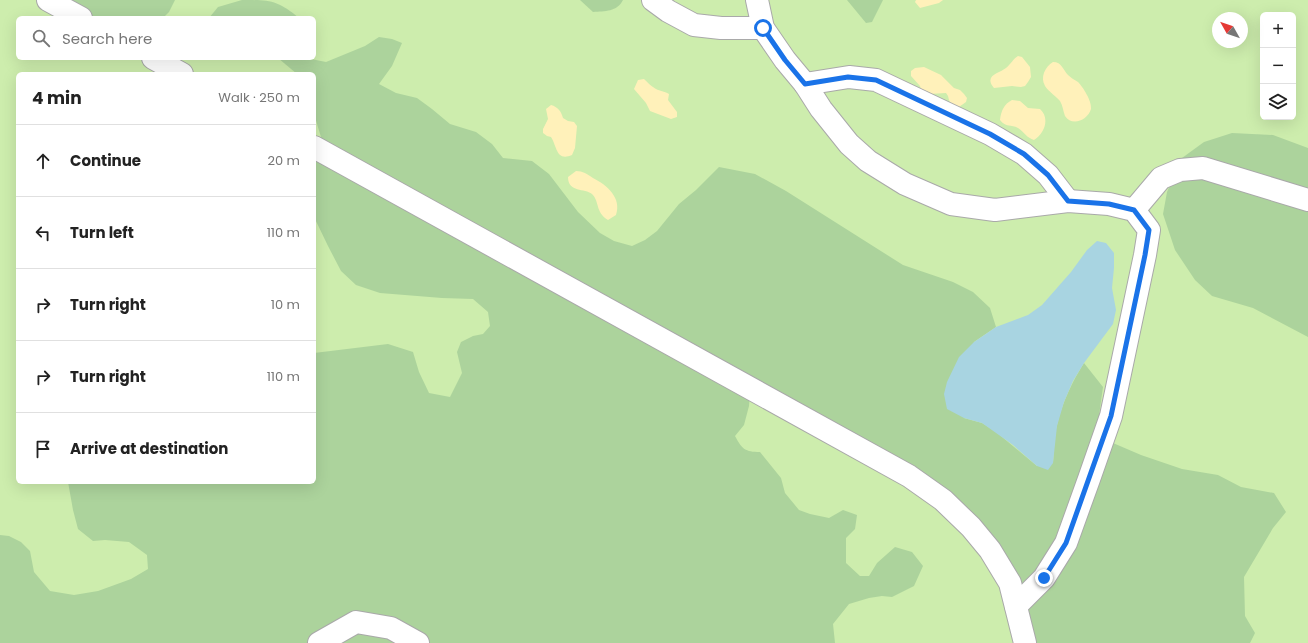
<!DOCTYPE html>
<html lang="en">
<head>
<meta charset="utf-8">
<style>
  :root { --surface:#fff; --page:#f2f2f2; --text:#222; --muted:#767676; --line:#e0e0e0 }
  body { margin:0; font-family:Poppins,sans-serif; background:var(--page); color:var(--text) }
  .controls { position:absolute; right:12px; top:12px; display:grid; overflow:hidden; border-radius:6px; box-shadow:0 4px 16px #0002 }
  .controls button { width:36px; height:36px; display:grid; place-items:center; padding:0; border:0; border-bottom:1px solid var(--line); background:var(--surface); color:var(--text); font:20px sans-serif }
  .compass { position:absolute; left:1212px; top:12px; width:36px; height:36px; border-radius:50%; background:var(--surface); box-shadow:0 4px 16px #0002; rotate:310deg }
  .stop { position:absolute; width:12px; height:12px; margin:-9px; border:3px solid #1a73e8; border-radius:50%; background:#fff }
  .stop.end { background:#1a73e8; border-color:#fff; box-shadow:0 1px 4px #0008 }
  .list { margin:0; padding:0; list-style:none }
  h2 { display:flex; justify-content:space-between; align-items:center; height:52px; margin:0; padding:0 16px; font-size:17px }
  h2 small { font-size:13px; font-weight:400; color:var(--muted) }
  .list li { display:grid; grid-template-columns:26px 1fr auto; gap:12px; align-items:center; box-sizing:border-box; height:72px; padding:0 16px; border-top:1px solid var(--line) }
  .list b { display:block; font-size:15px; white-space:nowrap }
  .list em { font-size:13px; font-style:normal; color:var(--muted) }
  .icon { flex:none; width:22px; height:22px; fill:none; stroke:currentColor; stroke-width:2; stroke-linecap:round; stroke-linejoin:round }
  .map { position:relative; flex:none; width:1308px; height:643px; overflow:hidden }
  .search { position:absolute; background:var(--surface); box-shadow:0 4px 16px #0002; left:16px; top:16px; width:300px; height:44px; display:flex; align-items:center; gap:10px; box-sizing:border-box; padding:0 14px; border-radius:6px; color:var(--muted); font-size:15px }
  .panel { position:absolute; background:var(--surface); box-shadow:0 4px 16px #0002; left:16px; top:72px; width:300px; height:412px; border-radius:6px }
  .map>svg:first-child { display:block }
  .grass { fill:#cdedad; fill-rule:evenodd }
  .forest { fill:#acd39c }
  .sand { fill:#fff1ba }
  .water { fill:#a8d4e1 }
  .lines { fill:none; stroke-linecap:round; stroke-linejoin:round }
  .minor-casing { stroke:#a9a9a9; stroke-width:24 }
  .minor { stroke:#fff; stroke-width:22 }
  .route { stroke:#1a73e8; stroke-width:5 }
</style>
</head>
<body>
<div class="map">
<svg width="1308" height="643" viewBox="0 0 1308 643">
  <rect width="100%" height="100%" fill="#f2efe8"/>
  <!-- grass -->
  <path class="grass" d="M0,0h1308v643h-1308zM1263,15h30v102h-30zM18,18h296v40h-296zM1218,18h24v24h-24zM18,74h296v408h-296z"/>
  <!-- forest -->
  <g class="forest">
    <path d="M58,0h117l-6,12 -6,6h-72z"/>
    <path d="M242,0c28,0 35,0 57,18h-90l9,-11z"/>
    <path d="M580,0h43c-6,12 -18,11 -30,12z"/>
    <path d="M847,0h36l-11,22 -6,1z"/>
    <path d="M379,37l13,2 10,4 -10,23 -13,18 17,9 21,5 15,11 18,15 26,8 16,12 11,14 29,3 17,13 29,38 22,21 14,8 18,5 13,-6 12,-9 22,-27 17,-14 23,-23 36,7 31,17 117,74 50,17 20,10 17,16 6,19 -22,15 -10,76 18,5 13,8 42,35 16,-3c1,-12 1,-26 4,-38 5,-22 15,-43 27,-62l19,24 -6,43 16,13 28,12 41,14 36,6 23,12 33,6 12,19 -13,16 -29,49 1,39 10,17 -5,10h-220l-55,-119 -651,-377 -10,-33v-40h-17l-19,-16h28l20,4 39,-16z"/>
    <path d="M1232,133l41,2 35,13v189l-55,-29 -41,-12 -17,-16 -20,-30 -12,-36 4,-22 15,-34 22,-16z"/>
    <path d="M314,153l436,240 -1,13 -5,19 -9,11c7,13 10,16 25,16l21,26 4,15 14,17 11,4 19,4 14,-8 14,5 -2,14 -9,9v25l14,13h9l8,-13 18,-16 17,5 11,14 -9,20 -22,11 -10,-1 -13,2 -20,6 -16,20 2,19h-835v-108l9,1 12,6 9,9 4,21 16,19 24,4 24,-4 33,-12 17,-10 -1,-14 -18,-13 -24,-2 -12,1 -15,-12 -5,-19 -5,-28h246v-129l74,-9 25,8 6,20 10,21 21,4 12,-24 -5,-21 4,-10 12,-6 10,-2 7,-8 -2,-14 -15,-13 -31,-1 -62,-5 -24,-8 -15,-14 -13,-25 -14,-29z"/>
  </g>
  <!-- sand -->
  <g class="sand">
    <path d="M916,0h27l-4,3 -19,5 -5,-6z"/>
    <path d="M1018,56l4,1 8,10 1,10 -3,5 -3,4 -4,1 -9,-1 -18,2c-11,-13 6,-15 12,-20 5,-4 7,-9 12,-12z"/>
    <path d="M1053,62c9,0 10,8 15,13 3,3 7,5 10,7 5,5 14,19 13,27 -3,11 -19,18 -26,7 -2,-5 -2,-10 -5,-15 -4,-5 -11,-9 -15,-15 -5,-9 0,-19 8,-24z"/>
    <path d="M924,67l17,8 13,13 6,2 4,4 3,4 -1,4 -7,5 -7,-1 -3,-6 -1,-4 -2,-3 -17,1 -8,-5 -1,-3 -9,-10v-5l4,-3z"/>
    <path d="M644,79c4,4 7,7 12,10 4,2 8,2 13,5l-1,6 9,12v5l-6,2 -21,-8 -4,-8 -12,-14 4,-9z"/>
    <path d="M1012,100l8,1 8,7 12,1c10,9 5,24 -6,31 -7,-2 -10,-8 -16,-12 -7,-4 -12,0 -18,-8 1,-9 4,-16 12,-20z"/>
    <path d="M551,105c7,2 10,6 12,13l5,3 6,1 3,4 -2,22 -3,7c-16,7 -15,-9 -21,-18l-4,-1 -4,-3v-4l5,-10 -2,-10z"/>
    <path d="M576,171c7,0 11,3 17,7 14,7 29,20 23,37l-8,5c-13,-8 -8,-18 -16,-26 -7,-6 -24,-1 -24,-17z"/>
  </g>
  <!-- water -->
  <path class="water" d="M1097,241l9,2 8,10v15l-2,20 4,22 -3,14 -29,39 -11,18 -9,21 -7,24 -4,37 -5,7 -11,-4 -24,-21 -31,-22 -18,-5 -17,-9 -3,-15 3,-12 12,-25 15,-15 22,-15 32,-12 14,-10 29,-33 16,-22z"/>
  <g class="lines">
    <!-- minor casing -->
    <g class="minor-casing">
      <g id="minor">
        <path d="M48,0l33,18"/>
        <path d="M653,0l15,11 26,14 27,3h42"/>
        <path d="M757,0l6,28 22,32 20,24 16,25 28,35 19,17 37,23 46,20 44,6 73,-9 41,3 25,6 15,20 -4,25 -34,161 -22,63 -23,64 -22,35 -28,28"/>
        <path d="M153,58l29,16"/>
        <path d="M805,84l44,-7 27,3 114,54 34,20 24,21 20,26"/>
        <path d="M314,147l595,329 34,24 28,27 19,23 20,33 15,60"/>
        <path d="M1134,210l27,-32 19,-8 23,-2 105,32"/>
        <path d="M319,643l37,-21 35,6 27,15"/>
      </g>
    </g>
    <!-- minor -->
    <use href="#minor" class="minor"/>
  </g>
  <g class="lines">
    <!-- route -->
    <path class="route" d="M763,28l22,32 20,24 43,-7 28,3 114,54 34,20 24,21 20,26 41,3 25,6 15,20 -4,25 -34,161 -45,127 -22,35"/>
  </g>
</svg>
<div class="controls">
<button>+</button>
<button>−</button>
<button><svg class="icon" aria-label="layers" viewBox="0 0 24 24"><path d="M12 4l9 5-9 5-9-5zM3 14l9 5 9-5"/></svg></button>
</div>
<svg class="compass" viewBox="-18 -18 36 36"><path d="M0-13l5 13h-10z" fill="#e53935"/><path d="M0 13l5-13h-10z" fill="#767676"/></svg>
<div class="stop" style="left:763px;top:28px"></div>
<div class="stop end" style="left:1044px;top:578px"></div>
<div class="search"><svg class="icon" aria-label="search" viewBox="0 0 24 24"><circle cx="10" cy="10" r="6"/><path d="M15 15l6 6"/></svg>Search here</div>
<section class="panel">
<h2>4 min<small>Walk · 250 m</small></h2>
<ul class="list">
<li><svg class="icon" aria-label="ahead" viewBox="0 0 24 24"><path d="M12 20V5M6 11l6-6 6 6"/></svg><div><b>Continue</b></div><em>20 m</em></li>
<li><svg class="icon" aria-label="left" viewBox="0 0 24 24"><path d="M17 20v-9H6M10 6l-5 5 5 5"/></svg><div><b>Turn left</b></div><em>110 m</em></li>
<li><svg class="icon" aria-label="right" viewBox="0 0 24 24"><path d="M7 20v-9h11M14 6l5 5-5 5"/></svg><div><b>Turn right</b></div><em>10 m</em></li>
<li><svg class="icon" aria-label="right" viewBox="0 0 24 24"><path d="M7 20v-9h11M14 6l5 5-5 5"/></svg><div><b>Turn right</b></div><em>110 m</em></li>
<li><svg class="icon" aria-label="arrive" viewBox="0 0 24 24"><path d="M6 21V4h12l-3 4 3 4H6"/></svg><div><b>Arrive at destination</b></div></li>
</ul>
</section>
</div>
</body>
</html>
